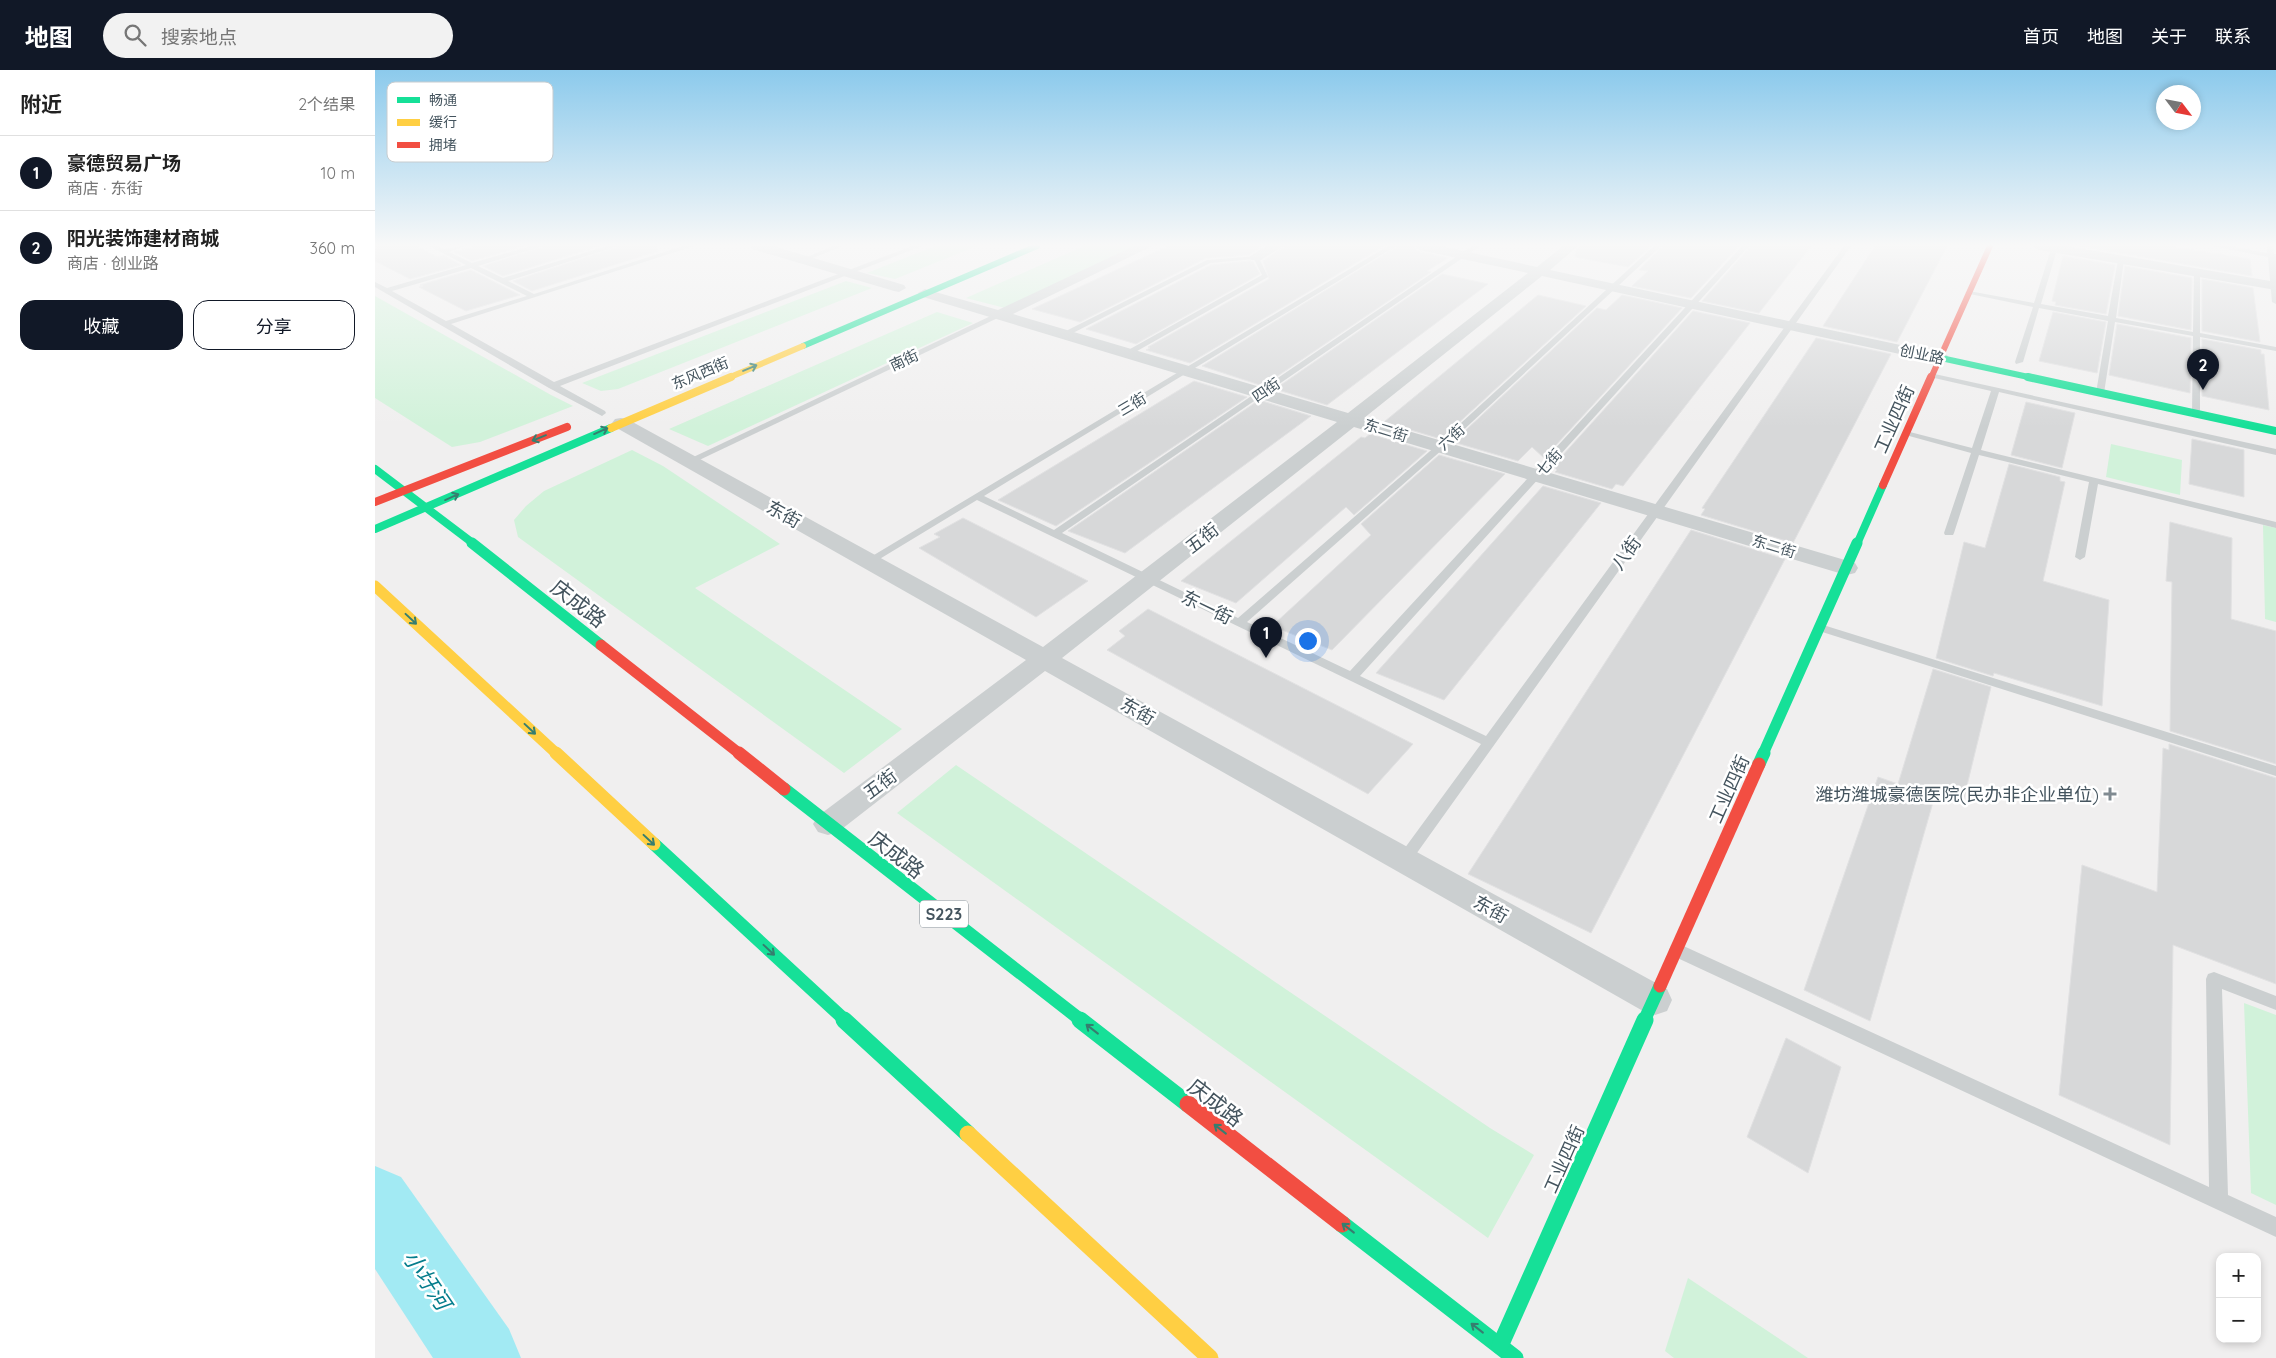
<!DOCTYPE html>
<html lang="zh">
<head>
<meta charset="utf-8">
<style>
  :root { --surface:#fff; --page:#f2f2f2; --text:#222; --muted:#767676; --line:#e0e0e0; --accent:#111827 }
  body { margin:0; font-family:Quicksand,"Noto Sans SC",sans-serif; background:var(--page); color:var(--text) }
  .controls { position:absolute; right:15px; bottom:15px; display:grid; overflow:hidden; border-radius:10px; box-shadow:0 2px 8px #0003 }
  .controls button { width:45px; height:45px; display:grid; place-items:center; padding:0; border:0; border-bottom:1px solid var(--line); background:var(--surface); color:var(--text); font:25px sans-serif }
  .compass { position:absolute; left:1781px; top:15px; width:45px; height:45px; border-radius:50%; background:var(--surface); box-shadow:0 2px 8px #0003; rotate:122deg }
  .you { position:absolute; left:932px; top:570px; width:18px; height:18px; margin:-12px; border:4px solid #fff; border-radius:50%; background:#1a73e8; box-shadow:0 0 0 8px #1a73e833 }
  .badge { display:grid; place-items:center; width:32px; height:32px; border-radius:50%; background:var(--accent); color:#fff; font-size:16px; font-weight:700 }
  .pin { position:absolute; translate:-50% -41px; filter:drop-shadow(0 1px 2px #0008) }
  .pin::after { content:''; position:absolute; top:26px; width:18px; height:15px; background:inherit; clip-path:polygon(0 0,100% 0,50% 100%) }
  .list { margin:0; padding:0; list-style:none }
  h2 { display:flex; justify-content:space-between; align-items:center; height:65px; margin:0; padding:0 20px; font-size:21px }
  h2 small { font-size:16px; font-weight:400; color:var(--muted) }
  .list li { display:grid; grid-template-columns:32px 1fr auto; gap:15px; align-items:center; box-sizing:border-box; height:75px; padding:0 20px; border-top:1px solid var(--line) }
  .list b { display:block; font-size:19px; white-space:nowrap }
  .list p { margin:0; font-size:16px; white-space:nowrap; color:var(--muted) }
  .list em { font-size:16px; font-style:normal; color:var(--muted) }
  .actions { display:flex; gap:10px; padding:15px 20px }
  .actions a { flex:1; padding:11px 0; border:1px solid var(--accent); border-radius:15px; text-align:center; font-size:18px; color:var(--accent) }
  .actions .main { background:var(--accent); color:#fff }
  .icon { flex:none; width:28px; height:28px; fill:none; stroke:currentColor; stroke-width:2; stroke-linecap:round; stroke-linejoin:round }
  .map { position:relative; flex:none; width:1901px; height:1288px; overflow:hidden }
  header { display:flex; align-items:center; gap:30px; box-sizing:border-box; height:70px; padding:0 25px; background:var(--accent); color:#fff }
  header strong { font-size:24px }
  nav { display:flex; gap:28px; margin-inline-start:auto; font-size:18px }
  .search { width:350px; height:45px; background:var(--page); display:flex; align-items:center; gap:12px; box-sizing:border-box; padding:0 18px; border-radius:28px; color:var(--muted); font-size:19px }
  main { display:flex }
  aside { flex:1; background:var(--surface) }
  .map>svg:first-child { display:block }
  .green { fill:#d1f2da }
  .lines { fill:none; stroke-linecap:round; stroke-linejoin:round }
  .river { fill:#a2eaf3; fill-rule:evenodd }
  .building { fill:#d7d8d9; stroke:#e1e1e2 }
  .lane { fill:#cbcfd0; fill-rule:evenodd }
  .street { fill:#cbcfd0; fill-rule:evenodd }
  .fast-far4 { stroke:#16e098; stroke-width:6 }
  .fast-far3 { stroke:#16e098; stroke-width:8 }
  .fast-far2 { stroke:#16e098; stroke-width:11 }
  .fast-far1 { stroke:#16e098; stroke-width:13 }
  .fast { stroke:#16e098; stroke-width:17 }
  .slow-far4 { stroke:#ffcf43; stroke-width:6 }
  .slow-far3 { stroke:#ffcf43; stroke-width:8 }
  .slow-far2 { stroke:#ffcf43; stroke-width:11 }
  .slow-far1 { stroke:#ffcf43; stroke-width:13 }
  .slow { stroke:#ffcf43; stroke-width:17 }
  .jam-far4 { stroke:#f24e42; stroke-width:6 }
  .jam-far3 { stroke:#f24e42; stroke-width:8 }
  .jam-far2 { stroke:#f24e42; stroke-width:11 }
  .jam-far1 { stroke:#f24e42; stroke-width:13 }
  .jam { stroke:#f24e42; stroke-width:17 }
  .oneway { stroke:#367e6f }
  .poi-dot { fill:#808a91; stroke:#fff; stroke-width:2 }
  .labels { text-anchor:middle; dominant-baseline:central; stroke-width:5; stroke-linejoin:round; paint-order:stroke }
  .far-street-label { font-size:15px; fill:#44545e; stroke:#fff }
  .shield { fill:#fff; stroke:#7c878e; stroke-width:1 }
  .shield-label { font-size:16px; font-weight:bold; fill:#44545e }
  .street-label { font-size:18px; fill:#44545e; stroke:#fff }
  .poi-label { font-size:18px; fill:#44545e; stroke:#fff; text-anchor:end }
  .near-street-label { font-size:21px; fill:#44545e; stroke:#fff }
  .near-water-label { font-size:22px; font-style:italic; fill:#047d8c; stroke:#fff }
  .key { fill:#fff; stroke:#c7cccf; stroke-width:1 }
  .key-label { font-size:14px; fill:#44545e }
</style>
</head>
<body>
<header>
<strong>地图</strong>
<div class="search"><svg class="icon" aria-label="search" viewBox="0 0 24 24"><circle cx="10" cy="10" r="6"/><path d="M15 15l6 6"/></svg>搜索地点</div>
<nav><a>首页</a><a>地图</a><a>关于</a><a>联系</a></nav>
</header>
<main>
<aside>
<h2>附近<small>2个结果</small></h2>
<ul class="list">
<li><span class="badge">1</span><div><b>豪德贸易广场</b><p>商店 · 东街</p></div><em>10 m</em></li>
<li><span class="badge">2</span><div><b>阳光装饰建材商城</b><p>商店 · 创业路</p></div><em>360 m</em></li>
</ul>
<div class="actions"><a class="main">收藏</a><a>分享</a></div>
</aside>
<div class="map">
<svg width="1901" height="1288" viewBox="0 0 1901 1288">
  <rect width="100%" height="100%" fill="#f0efef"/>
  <!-- green -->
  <g class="green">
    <path d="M560,176h42l-82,33 -28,-6z"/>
    <path d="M709,176h54l-133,62 -39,-10z"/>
    <path d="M471,211l26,7 -254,101 -17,2 -19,-8z"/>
    <path d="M0,226l176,99 22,11 -93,36 -28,5 -77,-49z"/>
    <path d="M562,242l36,11 -265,123 -39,-17z"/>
    <path d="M1736,374l71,16 -2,35 -74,-18z"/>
    <path d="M257,380l31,16 117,78 -85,44 207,141 -58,44 -326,-236 -4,-17 12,-14 18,-15z"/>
    <path d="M1888,455l13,3v94l-11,-3z"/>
    <path d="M581,695l534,363 44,27 -46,83 -591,-425z"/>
    <path d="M1869,933l32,12v190l-25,-12z"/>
    <path d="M1313,1208l120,80h-134l-9,-7z"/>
  </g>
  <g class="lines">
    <!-- river -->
    <path class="river" d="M0,1096l26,11 108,152 12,29h-88l-58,-89z"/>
  </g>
  <!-- building -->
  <g class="building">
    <path d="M0,176h42l21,11 5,-2 18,10 -51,14 -35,-18z"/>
    <path d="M101,176h47l-51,15 -18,-9z"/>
    <path d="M170,176h54l-96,30 -20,-10z"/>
    <path d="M245,176h37l1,5 -126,40 -19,-10z"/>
    <path d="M793,176h94l-13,9 -43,3 -126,64 -48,-13z"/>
    <path d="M910,176h99l-194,117 -44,-13 4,-2 -2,-1 121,-68 -6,-18z"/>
    <path d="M1023,176h14l8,6 28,6 -21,13 4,1 -168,114 -61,-20z"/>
    <path d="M1205,176h71l-23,21 -53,-10 1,-7z"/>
    <path d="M1288,176h76l-48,52 -59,-12 16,-15 -9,-1z"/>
    <path d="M1376,176h60l-52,67 -57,-12z"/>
    <path d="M1500,176h72l-50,96 -74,-16z"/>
    <path d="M1705,176h89l81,13 2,17z"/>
    <path d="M1688,186l52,9 -9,49 -51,-9 1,-3 -4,-1z"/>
    <path d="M875,191l3,1 7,12 -124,70 -50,-15 125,-64z"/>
    <path d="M1750,196l67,12 -1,52 -73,-14z"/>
    <path d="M96,200l49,25 -54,16 -47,-24 4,-1 -3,-1z"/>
    <path d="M1067,204l46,10 -161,121 -52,-16z"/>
    <path d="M1827,209l51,9 7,54 -58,-11z"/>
    <path d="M1163,225l48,11 -145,133 -57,-17z"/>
    <path d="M1247,225l60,13 -138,150 -12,-11 -14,14 -65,-19 144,-134 9,2z"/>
    <path d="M1318,241l57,12 -127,163 -7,-2 -4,5 -57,-17 2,-2 -4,-4z"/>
    <path d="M1678,242l53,10 -9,51 -58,-12z"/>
    <path d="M1742,254l74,14 -1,55 -81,-18z"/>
    <path d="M1441,268l75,16 -98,189 -92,-28 4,-6 -3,-1z"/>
    <path d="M1827,269l59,11v4h3l5,56 -67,-14z"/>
    <path d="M819,311l53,16 -191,129 -58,-26z"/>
    <path d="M884,330l52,16 -186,137 -57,-22z"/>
    <path d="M1651,332l49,11 -13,55 -51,-13z"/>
    <path d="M995,364l57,17 -73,64 -8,-8 -110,96 -55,-22 180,-144 4,1z"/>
    <path d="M1817,369l52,11v47l-55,-13z"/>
    <path d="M1064,385l66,19 -173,176 -60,-24 99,-91 -10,-11z"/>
    <path d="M1634,394l51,13v4l5,1 -22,99 66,19 -7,106 -108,-33 -1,3 -57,-18 28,-116 21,6z"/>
    <path d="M1168,416l58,17 -157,197 -68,-27z"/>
    <path d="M588,448l10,5 115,58 -52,36 -117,-69 21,-11 -6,-3z"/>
    <path d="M1795,452l62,16 -1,81 45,12v133l-106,-33 2,-149 -6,-1z"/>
    <path d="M1316,460l94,29 -194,374 -123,-59z"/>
    <path d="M773,539l98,50 167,85 -45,50 -261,-144 18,-14 -6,-5z"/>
    <path d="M1558,599l58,18 -28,115 -27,-10 -66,229 -66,-31 74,-213 20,7z"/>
    <path d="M1794,674l107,34v206l-103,-39 -3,200 -111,-50 23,-230 75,27 6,-144 6,2z"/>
    <path d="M1411,968l55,29 -33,106 -61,-36z"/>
  </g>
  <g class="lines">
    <!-- lane -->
    <g class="lane">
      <path d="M54,176h9l6,3 20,-3 -15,6 23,11 59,-17h12l-65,20 25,12 104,-32h11l-110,35 26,13 149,-48h11l-243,78 103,58 358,-136h10l-362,140 45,25 1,2 -4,3 -53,-28 -174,-101v-5l12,6 79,-23zM96,198l56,28 -81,25 -54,-30z"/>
      <path d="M458,176h10l-38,15 -5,-1z"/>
      <path d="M1013,176h8l-412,250 70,34 418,-284h8l-418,287 176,85 199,-173 217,-199h7l-218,203 -196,173 103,49 392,-425h7l-389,430 126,60 358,-490h7l-442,618 -5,2 -5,-2 -2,-4 2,-4 82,-112 -504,-244 -104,63h-8l-1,-2z"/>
      <path d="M1677,176h6l-17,58 67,12 10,-56 3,-2 3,2 -8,58 77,14 1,-59 3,-2 3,2v60l76,14v4l-76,-14v77l-4,3 -4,-3 1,-78 -78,-14 -11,71 -4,2 -4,-2 12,-72 -69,-13 -16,54 -7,2 -1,-2 18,-55 -68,-14 4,-2 65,12z"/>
      <path d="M1837,176h18l37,7v-7h6l1,8h2v50l-4,-2 -4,-45z"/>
      <path d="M883,186l10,21 -138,78 -7,-2 139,-78 -8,-16 -44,4 -143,73 -7,-2 147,-74z"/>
      <path d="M622,243l7,2 -311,148h-6l-2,-2z"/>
      <path d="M1555,303l346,76v6l-277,-63 -18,58 295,72v6l-178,-44 -13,73 -5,3 -5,-3 14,-75 -110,-27 -25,78 -1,2h-8l-1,-2 27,-80 -69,-19 4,-3 66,17 19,-57 -61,-14z"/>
      <path d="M1445,554l456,142v10l-460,-146 -2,-2z"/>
      <path d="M1302,873l532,244 -3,-208 2,-5 6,-2 62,24v14l-54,-21 6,206 48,22v20l-605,-282 -2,-5 2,-5z"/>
    </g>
    <!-- street -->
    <g class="street">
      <path d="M376,176h22l131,39 2,3 -7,4 -5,-1 -142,-42z"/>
      <path d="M759,176h18l-139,68 335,99 180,-140 -108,-23 -6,-4h27l96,21 26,-21h15l-28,24 397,85 2,3 -2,3 -6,2 -399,-87 -178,142 491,145 3,5 -3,5 -8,2 -8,-2 -485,-146 -292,231 605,331 5,11 -5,11 -12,4 -12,-4 -598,-340 -207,161 -10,3 -10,-3 -5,-8 5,-8 208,-156 -411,-233 -3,-4 3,-4 6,-1 6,1 416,228 294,-225 -417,-126 -2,-3 7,-4 73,21z"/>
      <path d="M891,176h17l-22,14h-10l-2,-3z"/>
      <path d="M1658,176h33l210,36v8l-237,-40z"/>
    </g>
    <!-- fast-far4 -->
    <g class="fast-far4">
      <path d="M428,276l234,-100"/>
      <path d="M1566,288l92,20"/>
    </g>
    <!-- fast-far3 -->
    <g class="fast-far3">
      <path d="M1653,307l248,54"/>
      <path d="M0,399l99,75"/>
      <path d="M0,459l236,-101"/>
      <path d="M1482,474l26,-59"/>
    </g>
    <!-- fast-far2 -->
    <g class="fast-far2">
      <path d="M97,473l129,102"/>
      <path d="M1388,684l94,-211"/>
    </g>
    <!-- fast-far1 -->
    <g class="fast-far1">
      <path d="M1384,694l5,-11"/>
      <path d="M409,719l298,232"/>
      <path d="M279,774l192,177"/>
      <path d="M1269,951l16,-35"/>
    </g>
    <!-- fast -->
    <g class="fast">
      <path d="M469,950l124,114"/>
      <path d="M705,950l108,84"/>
      <path d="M967,1154l173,134"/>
      <path d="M1125,1276l145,-326"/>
    </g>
    <!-- slow-far4 -->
    <path class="slow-far4" d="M353,308l75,-32"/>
    <!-- slow-far3 -->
    <path class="slow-far3" d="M236,358l120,-51"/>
    <!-- slow-far2 -->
    <path class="slow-far2" d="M0,516l182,168"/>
    <!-- slow-far1 -->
    <path class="slow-far1" d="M181,683l98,91"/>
    <!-- slow -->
    <path class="slow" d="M593,1064l242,224"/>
    <!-- jam-far4 -->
    <path class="jam-far4" d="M1556,308l59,-132"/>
    <!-- jam-far3 -->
    <g class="jam-far3">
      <path d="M1508,415l48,-108"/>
      <path d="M0,432l192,-75"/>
    </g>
    <!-- jam-far2 -->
    <path class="jam-far2" d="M226,575l139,109"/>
    <!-- jam-far1 -->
    <g class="jam-far1">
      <path d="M364,683l45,36"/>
      <path d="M1285,916l99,-222"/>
    </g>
    <!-- jam -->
    <path class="jam" d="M813,1034l154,120"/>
  </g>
  <!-- one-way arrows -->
  <defs><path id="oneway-shaft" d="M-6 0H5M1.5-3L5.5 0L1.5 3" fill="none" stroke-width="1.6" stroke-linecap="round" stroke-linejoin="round" transform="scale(1.25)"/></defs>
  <g class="oneway">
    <use href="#oneway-shaft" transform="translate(375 298) rotate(-23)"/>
    <use href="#oneway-shaft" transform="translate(226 361) rotate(-24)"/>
    <use href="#oneway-shaft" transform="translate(164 368) rotate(158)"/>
    <use href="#oneway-shaft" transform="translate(77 427) rotate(-24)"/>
    <use href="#oneway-shaft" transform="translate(36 549) rotate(43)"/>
    <use href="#oneway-shaft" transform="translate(155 659) rotate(43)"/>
    <use href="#oneway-shaft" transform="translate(274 770) rotate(43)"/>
    <use href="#oneway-shaft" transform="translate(394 880) rotate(43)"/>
    <use href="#oneway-shaft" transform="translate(717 959) rotate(-142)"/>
    <use href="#oneway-shaft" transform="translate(845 1059) rotate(-142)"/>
    <use href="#oneway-shaft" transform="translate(973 1158) rotate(-142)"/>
    <use href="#oneway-shaft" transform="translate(1102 1258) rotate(-142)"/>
  </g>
  <!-- sky -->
  <linearGradient id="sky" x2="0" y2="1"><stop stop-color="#8ccaec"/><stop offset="0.49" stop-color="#f8f8f8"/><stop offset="1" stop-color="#f8f8f8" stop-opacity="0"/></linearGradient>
  <rect width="1901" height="357" fill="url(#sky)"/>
  <!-- markers -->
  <path class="poi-dot" d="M1732.5 716.5h5v5h5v5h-5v5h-5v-5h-5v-5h5z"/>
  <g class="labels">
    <!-- far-street labels -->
    <g class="far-street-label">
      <text transform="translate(1547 284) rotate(12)">创业路</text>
      <text transform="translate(529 290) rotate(-25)">南街</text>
      <text transform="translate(325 303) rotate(-23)">东风西街</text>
      <text transform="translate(891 320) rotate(-34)">四街</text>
      <text transform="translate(757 334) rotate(-31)">三街</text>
      <text transform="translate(1011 360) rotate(17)">东二街</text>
      <text transform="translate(1076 367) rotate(-42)">六街</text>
      <text transform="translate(1174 392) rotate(-48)">七街</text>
      <text transform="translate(1399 476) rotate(17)">东二街</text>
    </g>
    <!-- shield labels -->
    <rect class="shield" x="545" y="830.5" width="48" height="27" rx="4"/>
    <g class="shield-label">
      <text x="569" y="844">S223</text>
    </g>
    <!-- street labels -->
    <g class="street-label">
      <text transform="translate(1519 349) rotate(-66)">工业四街</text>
      <text transform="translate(409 444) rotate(29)">东街</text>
      <text transform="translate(827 468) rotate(-38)">五街</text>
      <text transform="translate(1251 483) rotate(-54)">八街</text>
      <text transform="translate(832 537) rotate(26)">东一街</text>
      <text transform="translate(763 641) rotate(29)">东街</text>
      <text transform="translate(505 714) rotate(-37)">五街</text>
      <text transform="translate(1354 719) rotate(-66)">工业四街</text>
      <text transform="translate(1116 839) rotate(29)">东街</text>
      <text transform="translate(1189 1089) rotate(-66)">工业四街</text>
    </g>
    <!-- poi labels -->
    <g class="poi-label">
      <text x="1724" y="724">潍坊潍城豪德医院(民办非企业单位)</text>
    </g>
    <!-- near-street labels -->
    <g class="near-street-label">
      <text transform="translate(204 533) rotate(38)">庆成路</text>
      <text transform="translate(522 784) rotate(38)">庆成路</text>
      <text transform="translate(841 1032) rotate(38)">庆成路</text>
    </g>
    <!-- near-water labels -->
    <g class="near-water-label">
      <text transform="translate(52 1210) rotate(56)">小圩河</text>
    </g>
  </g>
  <!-- legend -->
  <rect x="12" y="12" width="166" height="80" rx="8" class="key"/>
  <rect x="22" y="27" width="23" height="6" fill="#16e098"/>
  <rect x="22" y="49" width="23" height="7" fill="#ffcf43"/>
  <rect x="22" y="72" width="23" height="6" fill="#f24e42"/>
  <g class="key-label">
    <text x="54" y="35">畅通</text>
    <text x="54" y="57">缓行</text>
    <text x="54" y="80">拥堵</text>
  </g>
</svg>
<div class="controls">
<button>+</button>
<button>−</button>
</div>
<svg class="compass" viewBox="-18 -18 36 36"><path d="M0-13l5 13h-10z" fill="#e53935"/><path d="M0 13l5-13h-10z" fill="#767676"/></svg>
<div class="you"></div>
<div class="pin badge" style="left:891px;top:588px">1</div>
<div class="pin badge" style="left:1828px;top:320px">2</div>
</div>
</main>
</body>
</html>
